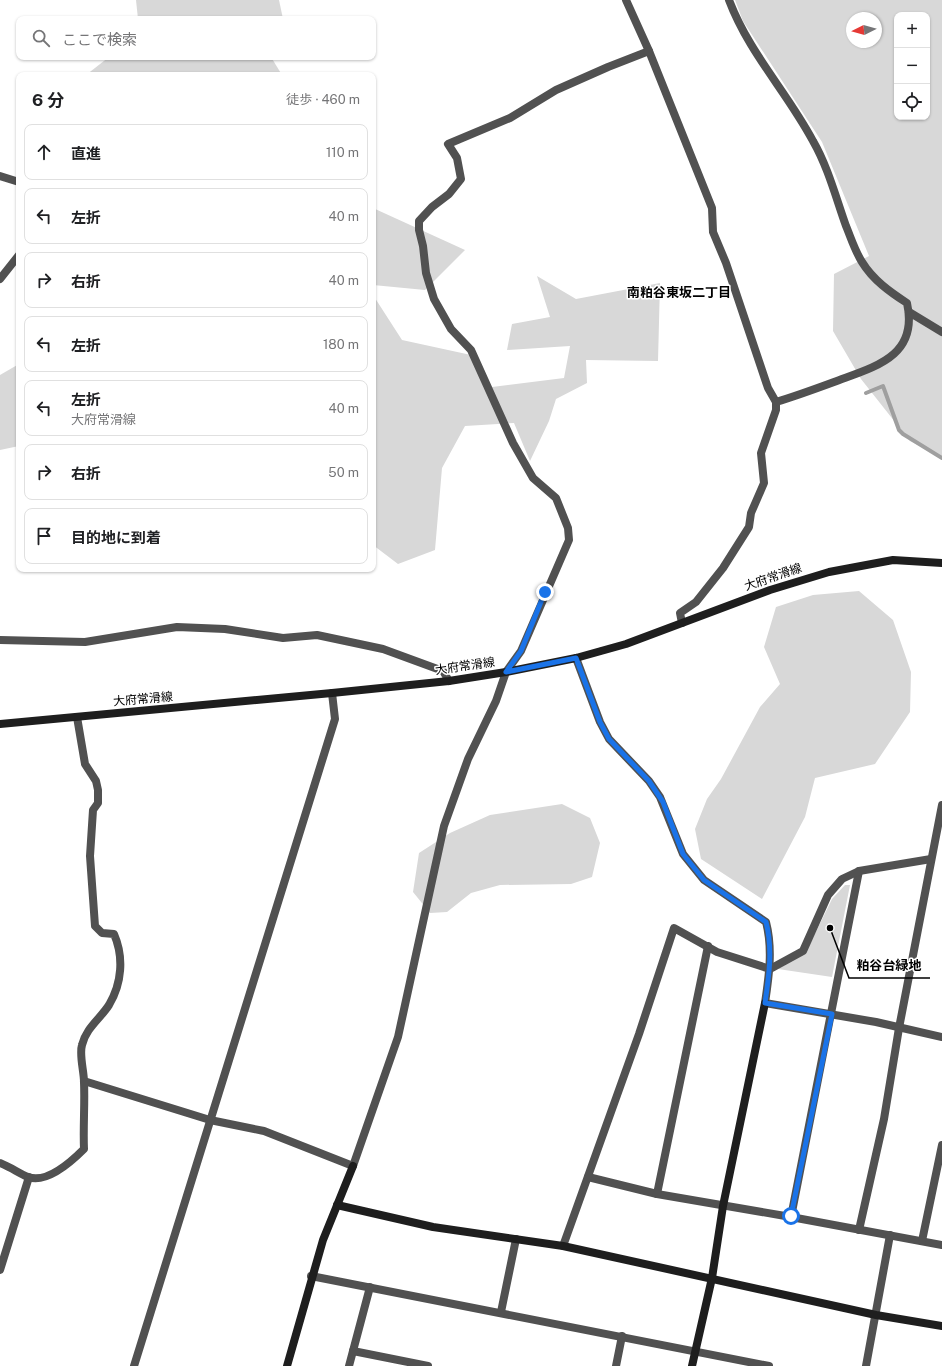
<!DOCTYPE html>
<html lang="ja">
<head>
<meta charset="utf-8">
<style>
  :root { --surface:#fff; --page:#f2f2f2; --text:#202124; --muted:#757577; --line:#e0e0e0 }
  body { margin:0; font-family:"Public Sans","Noto Sans JP",sans-serif; background:var(--page); color:var(--text) }
  .controls { position:absolute; right:12px; top:12px; display:grid; overflow:hidden; border-radius:8px; box-shadow:0 1px 3px #0004 }
  .controls button { width:36px; height:36px; display:grid; place-items:center; padding:0; border:0; border-bottom:1px solid var(--line); background:var(--surface); color:var(--text); font:20px sans-serif }
  .compass { position:absolute; left:846px; top:12px; width:36px; height:36px; border-radius:50%; background:var(--surface); box-shadow:0 1px 3px #0004; rotate:265deg }
  .stop { position:absolute; width:12px; height:12px; margin:-9px; border:3px solid #1a73e8; border-radius:50%; background:#fff }
  .stop.end { background:#1a73e8; border-color:#fff; box-shadow:0 1px 4px #0008 }
  .list { margin:0; padding:0; list-style:none }
  h2 { display:flex; justify-content:space-between; align-items:center; height:52px; margin:0; padding:0 16px; font-size:17px }
  h2 small { font-size:13px; font-weight:400; color:var(--muted) }
  .list li { display:grid; grid-template-columns:26px 1fr auto; gap:12px; align-items:center; box-sizing:border-box; height:56px; margin:0 8px 8px; padding:0 8px; border:1px solid var(--line); border-radius:8px }
  .list b { display:block; font-size:15px; white-space:nowrap }
  .list p { margin:0; font-size:13px; white-space:nowrap; color:var(--muted) }
  .list em { font-size:13px; font-style:normal; color:var(--muted) }
  .icon { flex:none; width:22px; height:22px; fill:none; stroke:currentColor; stroke-width:2; stroke-linecap:round; stroke-linejoin:round }
  .map { position:relative; flex:none; width:942px; height:1366px; overflow:hidden }
  .search { position:absolute; background:var(--surface); box-shadow:0 1px 3px #0004; left:16px; top:16px; width:360px; height:44px; display:flex; align-items:center; gap:10px; box-sizing:border-box; padding:0 14px; border-radius:8px; color:var(--muted); font-size:15px }
  .panel { position:absolute; background:var(--surface); box-shadow:0 1px 3px #0004; left:16px; top:72px; width:360px; height:500px; border-radius:8px }
  .map>svg:first-child { display:block }
  .green { fill:#d8d8d8; fill-rule:evenodd }
  .lines { fill:none; stroke-linecap:round; stroke-linejoin:round }
  .stream { stroke:#9f9f9f; stroke-width:4 }
  .street { stroke:#515151; stroke-width:8 }
  .secondary { stroke:#1e1e1e; stroke-width:8 }
  .route { stroke:#1a73e8; stroke-width:5 }
  .labels { text-anchor:middle; dominant-baseline:central; stroke-width:3; stroke-linejoin:round; paint-order:stroke }
  .street-label { font-size:12px; fill:#000; stroke:#fff }
  .neighbourhood-label { font-size:13px; font-weight:bold; fill:#000; stroke:#fff }
  .leader { fill:none; stroke:#000; stroke-width:1.5 }
  .callout-dot { fill:#000; stroke:#fff; stroke-width:1.5 }
  .callout-label { font-size:13px; text-anchor:middle; font-weight:bold; fill:#000; stroke:#fff; stroke-width:3; stroke-linejoin:round; paint-order:stroke }
</style>
</head>
<body>
<div class="map">
<svg width="942" height="1366" viewBox="0 0 942 1366">
  <rect width="100%" height="100%" fill="#fff"/>
  <!-- green -->
  <g class="green">
    <path d="M136,0h143l4,19h-145z"/>
    <path d="M735,0h207v457l-32,-16 -49,-62 -28,-48 1,-57 35,-18 -47,-114 -79,-121zM897,15h30v102h-30zM852,18h24v24h-24z"/>
    <path d="M109,57h162l11,18h-196z"/>
    <path d="M373,208l92,42 -40,40 -52,-5z"/>
    <path d="M537,276l39,23 84,-16 -2,78 -72,-1 1,23 -31,16 -7,22 -19,40 -16,-38 -49,3 -23,42 -7,82 -37,14 -25,-19v-250l29,45 69,15 13,33 80,-10 6,-32 -63,4 5,-26 38,-7z"/>
    <path d="M19,364v82l-19,4v-75z"/>
    <path d="M859,591l34,29 18,52 -1,40 -35,52 -60,14 -10,39 -43,82 -61,-40 -6,-30 12,-30 14,-20 39,-72 20,-23 -16,-37 12,-40 37,-12z"/>
    <path d="M562,804l28,14 10,25 -8,34 -21,7 -71,1 -29,8 -24,19 -17,1 -17,-21 6,-39 31,-20 40,-18z"/>
    <path d="M845,885h5l-18,92 -54,-8 28,-17 26,-53z"/>
  </g>
  <g class="lines">
    <!-- stream -->
    <path class="stream" d="M866,393l17,-7 16,44 4,4 39,24"/>
    <!-- street -->
    <g class="street">
      <path d="M626,0l23,51 63,157 1,24 13,31 42,125 8,14v8l-15,43 3,30 -13,30 -2,14 -26,41 -27,34 -16,11 2,10"/>
      <path d="M729,0c20,53 58,92 84,141 15,26 23,57 33,85 5,12 9,25 16,36 11,18 28,30 45,41 12,54 -33,64 -73,79 -19,7 -38,14 -58,20"/>
      <path d="M0,176l19,6"/>
      <path d="M0,279l19,-24"/>
      <path d="M909,312l33,20"/>
      <path d="M0,640l85,2 92,-15 48,2 58,9 34,-3 66,14 60,22 6,10"/>
      <path d="M576,658l24,64 9,17 40,42 11,16 23,57 21,26 62,42c7,27 3,54 -1,81l111,19 66,15"/>
      <path d="M84,1081l126,39 54,11 89,35 45,-129 46,-211 24,-67 28,-58 10,-29 15,-21 48,-111 -1,-12 -12,-30 -23,-20 -20,-35 -42,-93 -20,-21 -17,-30 -8,-26 -3,-27 -4,-16v-9l13,-14 17,-13 12,-15 -4,-21 -9,-14 62,-26 46,-28 52,-23 41,-16"/>
      <path d="M0,1163c10,4 19,10 28,14 19,7 43,-15 56,-28 -1,-22 1,-45 0,-67 0,-11 -5,-27 -2,-37 4,-17 18,-26 27,-40 13,-22 15,-48 5,-71l-12,-1 -7,-7 -5,-70 3,-46 5,-7v-13l-2,-9 -11,-17 -8,-47"/>
      <path d="M588,1177l69,17 134,23 151,28"/>
      <path d="M657,1194l51,-248"/>
      <path d="M791,1217l68,-346"/>
      <path d="M859,1230l25,-111 15,-91 43,-223"/>
      <path d="M922,1241l20,-96"/>
      <path d="M563,1246l76,-212 35,-106 43,24 53,17 33,-18 25,-56 14,-16 17,-8 72,-12"/>
      <path d="M0,1270l29,-93"/>
      <path d="M311,1276l458,90"/>
      <path d="M501,1312l15,-73"/>
      <path d="M353,1351l75,15"/>
      <path d="M134,1366l201,-647 -3,-26"/>
      <path d="M349,1366l21,-79"/>
      <path d="M616,1366l6,-30"/>
      <path d="M866,1366l24,-131"/>
    </g>
    <!-- secondary -->
    <g class="secondary">
      <path d="M0,724l332,-31 117,-12 57,-9 70,-14 50,-14 144,-54 59,-18 64,-12 49,3"/>
      <path d="M337,1205l96,22 130,19 313,69 66,11"/>
      <path d="M287,1366l36,-126 30,-74"/>
      <path d="M692,1366l20,-88 11,-72 42,-203"/>
    </g>
  </g>
  <g class="lines">
    <!-- route -->
    <path class="route" d="M545,592l-24,59 -15,21 70,-14 24,64 9,17 40,42 14,21 20,52 21,26 62,42c7,27 3,54 -1,81l67,11 -41,202"/>
  </g>
  <g class="labels">
    <!-- street labels -->
    <g class="street-label">
      <text transform="translate(773 577) rotate(-19)">大府常滑線</text>
      <text transform="translate(465 666) rotate(-8)">大府常滑線</text>
      <text transform="translate(143 699) rotate(-5)">大府常滑線</text>
    </g>
    <!-- neighbourhood labels -->
    <g class="neighbourhood-label">
      <text x="679" y="292">南粕谷東坂二丁目</text>
    </g>
  </g>
  <!-- callouts -->
  <path class="leader" d="M830 928L849 978H930"/>
  <circle class="callout-dot" cx="830" cy="928" r="4"/>
  <g class="callout-label">
    <text x="889" y="970">粕谷台緑地</text>
  </g>
</svg>
<div class="controls">
<button>+</button>
<button>−</button>
<button><svg class="icon" aria-label="locate" viewBox="0 0 24 24"><circle cx="12" cy="12" r="6"/><path d="M12 2v4M12 18v4M2 12h4M18 12h4"/></svg></button>
</div>
<svg class="compass" viewBox="-18 -18 36 36"><path d="M0-13l5 13h-10z" fill="#e53935"/><path d="M0 13l5-13h-10z" fill="#757577"/></svg>
<div class="stop" style="left:791px;top:1216px"></div>
<div class="stop end" style="left:545px;top:592px"></div>
<div class="search"><svg class="icon" aria-label="search" viewBox="0 0 24 24"><circle cx="10" cy="10" r="6"/><path d="M15 15l6 6"/></svg>ここで検索</div>
<section class="panel">
<h2>6 分<small>徒歩 · 460 m</small></h2>
<ul class="list">
<li><svg class="icon" aria-label="ahead" viewBox="0 0 24 24"><path d="M12 20V5M6 11l6-6 6 6"/></svg><div><b>直進</b></div><em>110 m</em></li>
<li><svg class="icon" aria-label="left" viewBox="0 0 24 24"><path d="M17 20v-9H6M10 6l-5 5 5 5"/></svg><div><b>左折</b></div><em>40 m</em></li>
<li><svg class="icon" aria-label="right" viewBox="0 0 24 24"><path d="M7 20v-9h11M14 6l5 5-5 5"/></svg><div><b>右折</b></div><em>40 m</em></li>
<li><svg class="icon" aria-label="left" viewBox="0 0 24 24"><path d="M17 20v-9H6M10 6l-5 5 5 5"/></svg><div><b>左折</b></div><em>180 m</em></li>
<li><svg class="icon" aria-label="left" viewBox="0 0 24 24"><path d="M17 20v-9H6M10 6l-5 5 5 5"/></svg><div><b>左折</b><p>大府常滑線</p></div><em>40 m</em></li>
<li><svg class="icon" aria-label="right" viewBox="0 0 24 24"><path d="M7 20v-9h11M14 6l5 5-5 5"/></svg><div><b>右折</b></div><em>50 m</em></li>
<li><svg class="icon" aria-label="arrive" viewBox="0 0 24 24"><path d="M6 21V4h12l-3 4 3 4H6"/></svg><div><b>目的地に到着</b></div></li>
</ul>
</section>
</div>
</body>
</html>
